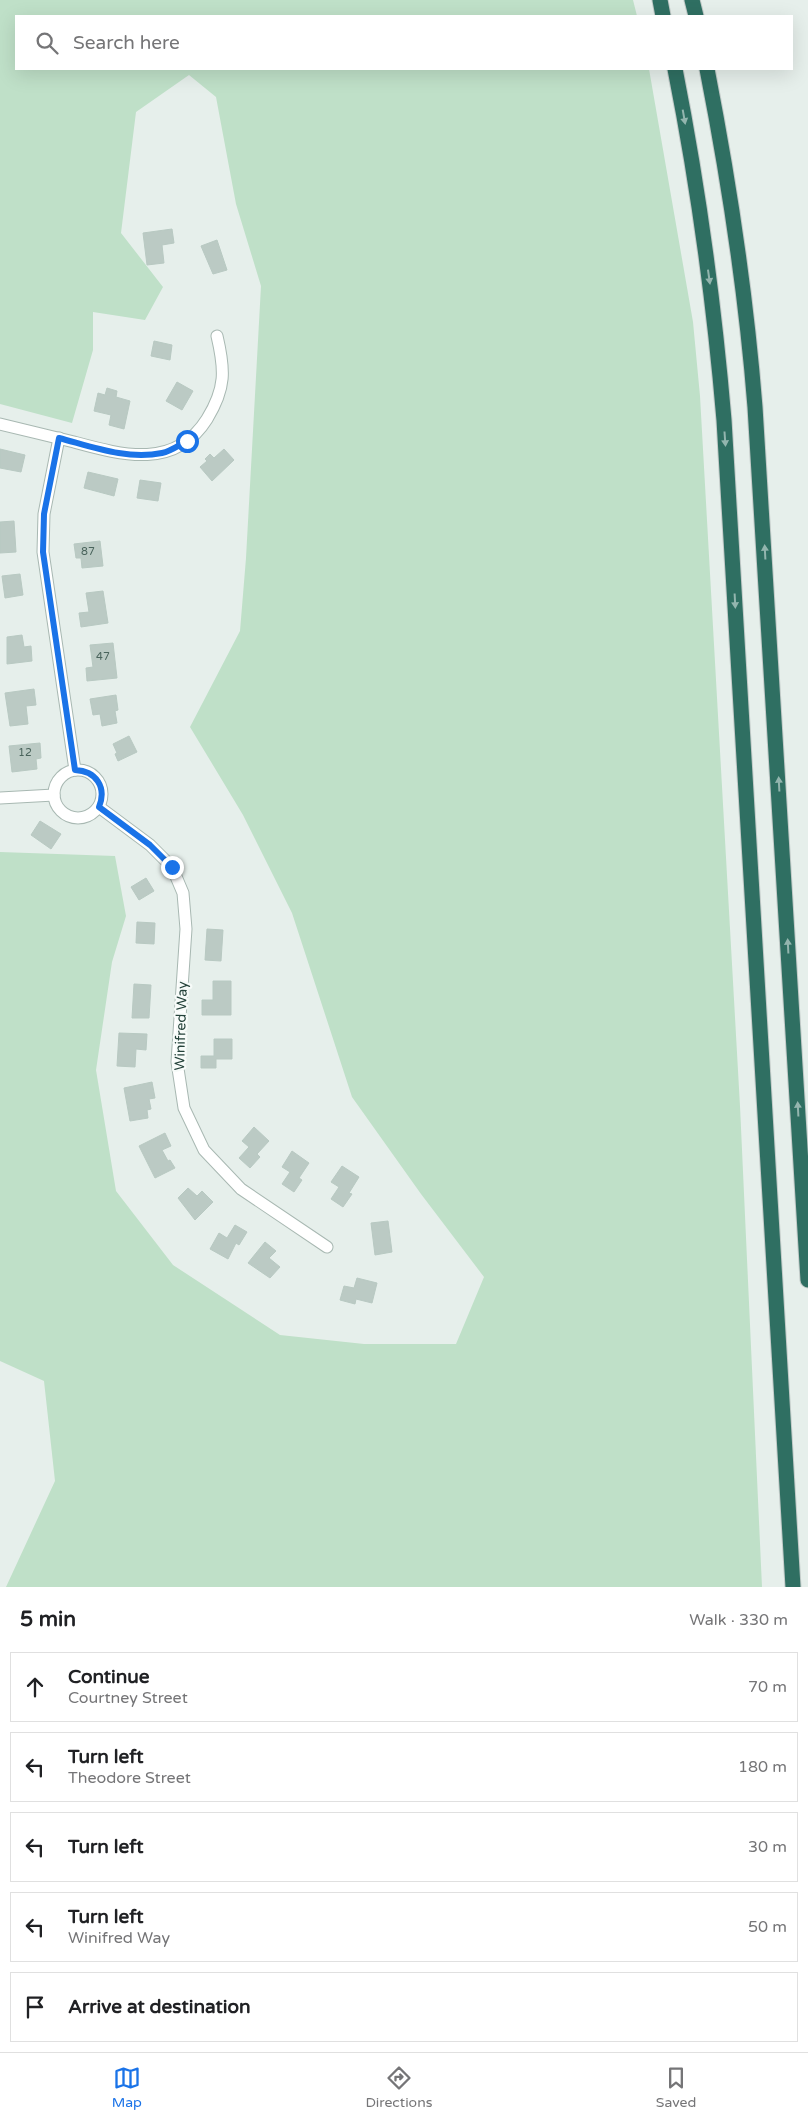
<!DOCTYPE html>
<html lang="en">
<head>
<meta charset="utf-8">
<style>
  :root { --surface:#fff; --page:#f2f2f2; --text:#202124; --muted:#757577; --line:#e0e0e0; --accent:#1a73e8 }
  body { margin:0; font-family:"Varela Round",sans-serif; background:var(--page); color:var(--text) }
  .stop { position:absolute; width:15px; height:15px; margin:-11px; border:4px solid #1a73e8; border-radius:50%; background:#fff }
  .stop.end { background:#1a73e8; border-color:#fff; box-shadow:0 1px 5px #0008 }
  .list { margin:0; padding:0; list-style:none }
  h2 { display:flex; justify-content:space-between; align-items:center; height:65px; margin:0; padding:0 20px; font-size:21px }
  h2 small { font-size:16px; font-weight:400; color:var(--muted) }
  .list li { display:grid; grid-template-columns:32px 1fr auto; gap:15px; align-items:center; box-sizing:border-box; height:70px; margin:0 10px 10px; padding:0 10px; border:1px solid var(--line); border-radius:0px }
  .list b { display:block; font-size:19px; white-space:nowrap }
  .list p { margin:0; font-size:16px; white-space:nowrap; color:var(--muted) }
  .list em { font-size:16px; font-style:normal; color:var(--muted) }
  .icon { flex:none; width:28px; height:28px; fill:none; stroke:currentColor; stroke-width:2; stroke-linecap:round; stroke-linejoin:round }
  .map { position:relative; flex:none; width:808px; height:1587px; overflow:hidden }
  .search { position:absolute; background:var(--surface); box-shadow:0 5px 20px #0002; left:15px; right:15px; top:15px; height:55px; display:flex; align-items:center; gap:12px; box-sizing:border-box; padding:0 18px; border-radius:0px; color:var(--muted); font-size:19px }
  .sheet { height:465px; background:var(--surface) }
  nav { display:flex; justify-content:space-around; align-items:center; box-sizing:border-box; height:70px; border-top:1px solid var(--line); background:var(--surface); font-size:14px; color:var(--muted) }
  nav a { display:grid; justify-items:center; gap:2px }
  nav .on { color:var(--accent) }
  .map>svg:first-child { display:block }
  .green { fill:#bfe0c8 }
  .building { fill:#bbcac4; stroke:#b8c9c2 }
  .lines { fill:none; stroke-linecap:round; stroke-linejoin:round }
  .minor-casing { stroke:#a8b8b2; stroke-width:13 }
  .motorway-casing { stroke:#c2cac8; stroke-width:17 }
  .minor { stroke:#fff; stroke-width:11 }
  .motorway { stroke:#2f6f62; stroke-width:15 }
  .oneway { fill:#93b5ae }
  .route { stroke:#1a73e8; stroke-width:6 }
  .labels { text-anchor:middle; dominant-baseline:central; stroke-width:4.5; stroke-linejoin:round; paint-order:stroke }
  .number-label { font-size:11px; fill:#4a645c }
  .street-label { font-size:14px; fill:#24423a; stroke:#f7fbf9 }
</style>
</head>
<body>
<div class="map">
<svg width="808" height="1587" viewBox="0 0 808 1587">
  <rect width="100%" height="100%" fill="#e6efeb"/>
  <!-- green -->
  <path class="green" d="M0,0h633l4,16h-621v53h633l44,253 7,74 40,710 22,481h-756l49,-106 -11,-100 -44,-20v-509l115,4 11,60 -14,46 -16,108 20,121 57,74 107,70 84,9h92l28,-67 -63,-83 -69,-97 -60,-184 -49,-98 -53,-88 50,-96 6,-73 15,-272 -25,-82 -20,-107 -27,-22 -53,37 -15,121 42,54 -18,33 -52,-8v38l-21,73 -72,-19z"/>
  <!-- building -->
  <g class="building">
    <path d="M172,229l2,14 -12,2 2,18 -17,2 -4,-32z"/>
    <path d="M217,240l10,30 -14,4 -12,-28z"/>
    <path d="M154,341l18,4 -2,15 -19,-4z"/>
    <path d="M177,382l16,9 -11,19 -16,-9z"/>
    <path d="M107,388l10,3 -1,6 14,4 -6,28 -15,-4 2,-10 -17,-4 4,-18 7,2z"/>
    <path d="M0,449l25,6 -4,17 -21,-4z"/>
    <path d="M224,449l10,11 -22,21 -12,-14 7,-6 -2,-2 5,-5 4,4z"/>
    <path d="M88,472l30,7 -4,17 -30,-8z"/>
    <path d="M140,480l21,3 -3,18 -21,-3z"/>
    <path d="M14,521l2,31 -16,1v-31z"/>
    <path d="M100,541l3,25 -21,2 -1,-10h-5l-2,-14z"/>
    <path d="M20,574l3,21 -18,3 -3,-22z"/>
    <path d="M103,591l5,32 -27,4 -2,-14 10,-1 -3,-19z"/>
    <path d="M22,635l2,12 7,-1 1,15 -25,3v-27z"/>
    <path d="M113,643l4,35 -30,3 -1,-13 7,-1 -3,-22z"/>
    <path d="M34,689l2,16 -10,1 2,18 -18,2 -5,-33z"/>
    <path d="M116,695l2,15 -3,1 2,12 -15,3 -2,-12 -7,1 -3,-16z"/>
    <path d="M129,736l8,16 -19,9 -3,-7 2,-1 -4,-9z"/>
    <path d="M40,743l1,15 -5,1 1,10 -25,3 -3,-26z"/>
    <path d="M40,821l21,13 -10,15 -20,-14z"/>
    <path d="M146,878l8,13 -15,9 -8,-13z"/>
    <path d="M137,922l18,1 -1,21 -18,-1z"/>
    <path d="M207,929l16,1 -2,31 -16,-1z"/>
    <path d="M213,981h18v34h-29v-15h11z"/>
    <path d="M134,984l17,1 -2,33h-17z"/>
    <path d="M119,1033l28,1 -1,16 -10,-1 -1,18 -18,-1z"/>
    <path d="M214,1039h18v20h-16v9h-15v-12h13z"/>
    <path d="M152,1082l3,16 -6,1 2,10 -4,1 1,8 -18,3 -6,-33z"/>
    <path d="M254,1127l15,14 -12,13 3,3 -10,11 -11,-10 10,-11 -7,-6z"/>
    <path d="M165,1133l6,13 -9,4 6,11 2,-1 5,8 -20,10 -16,-32z"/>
    <path d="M292,1151l17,12 -10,15 3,2 -8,12 -12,-8 8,-12 -8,-5z"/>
    <path d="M342,1166l17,11 -10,16 3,1 -9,13 -12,-8 8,-12 -8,-5z"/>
    <path d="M188,1188l9,8 5,-5 11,11 -18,18 -17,-22z"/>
    <path d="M388,1221l4,31 -17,3 -4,-32z"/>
    <path d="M235,1225l12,7 -8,13 -3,-2 -8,16 -18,-10 9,-16 8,5z"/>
    <path d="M265,1242l11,9 -7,7 11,9 -10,11 -22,-15z"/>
    <path d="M357,1278l20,5 -5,20 -16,-4 -1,5 -15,-4 4,-14 10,2z"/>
  </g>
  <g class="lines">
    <!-- minor casing -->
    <g class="minor-casing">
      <g id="minor">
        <path d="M0,424c25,6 49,12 74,18 48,13 101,28 133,-23 19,-31 18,-49 10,-83"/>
        <path d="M59,438l-15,76 -1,38 32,218"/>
        <circle cx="78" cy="794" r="24"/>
        <path d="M0,798l54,-3"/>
        <path d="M99,807l51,38 22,22 11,26 3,36 -9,133 7,46 20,42 37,39 86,58"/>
      </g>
    </g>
    <!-- motorway casing -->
    <g class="motorway-casing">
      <g id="motorway">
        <path d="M660,0l3,16"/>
        <path d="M692,0l4,16"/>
        <path d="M675,69c23,116 39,233 49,351l69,1167"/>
        <path d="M707,69c22,112 39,224 48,338l53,873"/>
      </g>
    </g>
    <!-- minor -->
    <use href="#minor" class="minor"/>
    <!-- motorway -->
    <use href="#motorway" class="motorway"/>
  </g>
  <!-- one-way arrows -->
  <defs><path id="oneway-solid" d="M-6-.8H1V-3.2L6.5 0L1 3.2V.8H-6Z" transform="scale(1.25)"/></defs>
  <g class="oneway">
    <use href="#oneway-solid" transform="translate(684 117) rotate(80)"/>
    <use href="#oneway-solid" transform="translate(709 277) rotate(82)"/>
    <use href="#oneway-solid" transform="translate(725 439) rotate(86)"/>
    <use href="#oneway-solid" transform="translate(765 552) rotate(-93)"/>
    <use href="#oneway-solid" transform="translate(735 601) rotate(87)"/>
    <use href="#oneway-solid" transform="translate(779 784) rotate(-93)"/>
    <use href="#oneway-solid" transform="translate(788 946) rotate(-93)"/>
    <use href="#oneway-solid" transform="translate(798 1109) rotate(-93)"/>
  </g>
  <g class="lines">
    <!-- route -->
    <path class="route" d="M172,867l-22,-22 -51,-38c8,-20 -3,-36 -24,-37l-32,-218 1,-38 15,-76c34,9 68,22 103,15 9,-2 17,-8 25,-12"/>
  </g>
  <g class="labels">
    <!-- number labels -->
    <g class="number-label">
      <text x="88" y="551">87</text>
      <text x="103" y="656">47</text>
      <text x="25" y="752">12</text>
    </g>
    <!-- street labels -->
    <g class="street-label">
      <text transform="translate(181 1026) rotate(-88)">Winifred Way</text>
    </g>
  </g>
</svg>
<div class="stop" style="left:187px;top:441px"></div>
<div class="stop end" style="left:172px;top:867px"></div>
<div class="search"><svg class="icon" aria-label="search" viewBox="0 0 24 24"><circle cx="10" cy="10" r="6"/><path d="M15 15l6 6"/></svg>Search here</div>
</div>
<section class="sheet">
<h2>5 min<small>Walk · 330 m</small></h2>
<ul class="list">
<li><svg class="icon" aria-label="ahead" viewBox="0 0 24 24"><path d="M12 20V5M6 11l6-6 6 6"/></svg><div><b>Continue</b><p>Courtney Street</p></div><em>70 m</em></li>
<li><svg class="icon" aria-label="left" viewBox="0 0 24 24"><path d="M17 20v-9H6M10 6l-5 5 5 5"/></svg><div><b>Turn left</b><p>Theodore Street</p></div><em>180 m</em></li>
<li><svg class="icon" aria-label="left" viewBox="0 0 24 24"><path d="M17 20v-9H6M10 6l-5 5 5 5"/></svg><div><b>Turn left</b></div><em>30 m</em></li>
<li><svg class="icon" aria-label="left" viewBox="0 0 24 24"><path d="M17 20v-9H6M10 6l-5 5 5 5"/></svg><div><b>Turn left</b><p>Winifred Way</p></div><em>50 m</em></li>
<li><svg class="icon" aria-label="arrive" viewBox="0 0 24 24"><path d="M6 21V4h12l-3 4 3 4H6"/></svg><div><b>Arrive at destination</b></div></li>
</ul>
</section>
<nav>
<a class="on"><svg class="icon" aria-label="map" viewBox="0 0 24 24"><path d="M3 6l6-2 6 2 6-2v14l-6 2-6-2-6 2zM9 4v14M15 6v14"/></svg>Map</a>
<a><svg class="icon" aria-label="directions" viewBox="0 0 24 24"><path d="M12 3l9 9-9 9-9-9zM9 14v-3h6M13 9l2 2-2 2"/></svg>Directions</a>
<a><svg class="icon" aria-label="saved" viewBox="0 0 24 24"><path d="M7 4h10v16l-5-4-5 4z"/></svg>Saved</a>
</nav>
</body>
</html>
